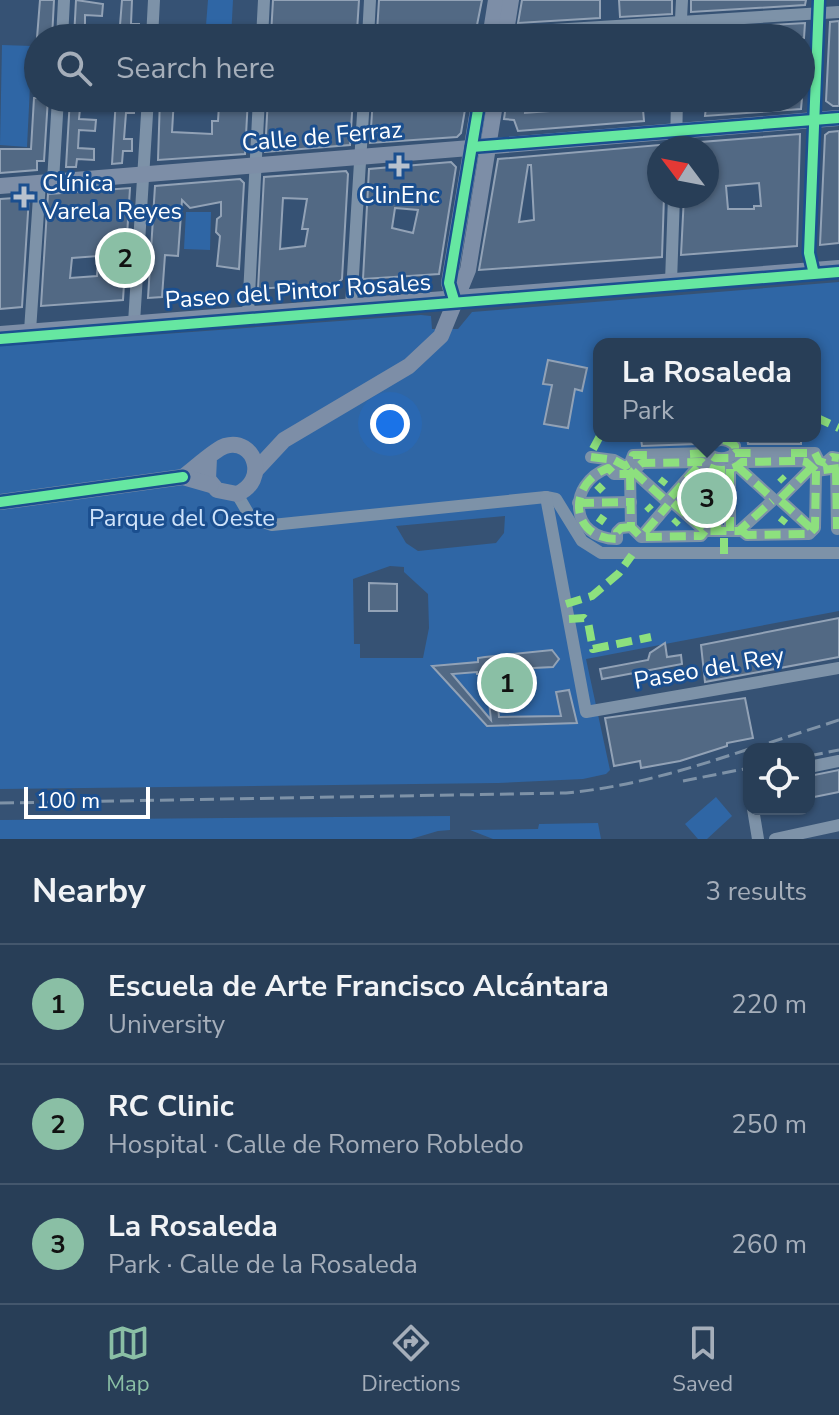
<!DOCTYPE html>
<html lang="en">
<head>
<meta charset="utf-8">
<style>
  :root { --surface:#283e57; --page:#30455d; --text:#f1f3f6; --muted:#a5aeba; --line:#44576d; --accent:#8abfa5 }
  body { margin:0; font-family:"Nunito Sans",sans-serif; background:var(--page); color:var(--text) }
  .controls { position:absolute; right:24px; bottom:24px; display:grid; overflow:hidden; border-radius:16px; box-shadow:0 2px 6px #0004 }
  .controls button { width:72px; height:72px; display:grid; place-items:center; padding:0; border:0; border-bottom:2px solid var(--line); background:var(--surface); color:var(--text); font:40px sans-serif }
  .compass { position:absolute; left:647px; top:136px; width:72px; height:72px; border-radius:50%; background:var(--surface); box-shadow:0 2px 6px #0004; rotate:302deg }
  .scale { position:absolute; left:24px; bottom:20px; width:126px; box-sizing:border-box; padding-left:8px; border:4px solid #fff; border-top:0; font-size:22px; line-height:28px; white-space:nowrap; color:#fff; -webkit-text-stroke:6px #1b4f8f; paint-order:stroke }
  .you { position:absolute; left:390px; top:424px; width:28px; height:28px; margin:-20px; border:6px solid #fff; border-radius:50%; background:#1a73e8; box-shadow:0 0 0 12px #1a73e833 }
  .badge { display:grid; place-items:center; width:52px; height:52px; border-radius:50%; background:var(--accent); color:#111; font-size:26px; font-weight:700 }
  .pin { position:absolute; translate:-50% -50%; border:4px solid #fff; box-shadow:0 2px 8px #0006 }
  .popup { position:absolute; left:593px; top:338px; width:228px; height:104px; box-sizing:border-box; display:grid; place-content:center; border-radius:16px; background:var(--surface); filter:drop-shadow(0 2px 6px #0005); font-size:26px; white-space:nowrap; color:var(--muted) }
  .popup b { font-size:30px; color:var(--text) }
  .popup::after { content:''; position:absolute; left:50%; top:100%; margin-left:-16px; border:16px solid transparent; border-top-color:var(--surface) }
  .list { margin:0; padding:0; list-style:none }
  h2 { display:flex; justify-content:space-between; align-items:center; height:104px; margin:0; padding:0 32px; font-size:34px }
  h2 small { font-size:26px; font-weight:400; color:var(--muted) }
  .list li { display:grid; grid-template-columns:52px 1fr auto; gap:24px; align-items:center; box-sizing:border-box; height:120px; padding:0 32px; border-top:2px solid var(--line) }
  .list b { display:block; font-size:30px; white-space:nowrap }
  .list p { margin:0; font-size:26px; white-space:nowrap; color:var(--muted) }
  .list em { font-size:26px; font-style:normal; color:var(--muted) }
  .icon { flex:none; width:44px; height:44px; fill:none; stroke:currentColor; stroke-width:2; stroke-linecap:round; stroke-linejoin:round }
  .map { position:relative; flex:none; width:839px; height:839px; overflow:hidden }
  .search { position:absolute; background:var(--surface); box-shadow:0 2px 6px #0004; left:24px; right:24px; top:24px; height:88px; display:flex; align-items:center; gap:20px; box-sizing:border-box; padding:0 28px; border-radius:44px; color:var(--muted); font-size:30px }
  .sheet { height:464px; background:var(--surface) }
  nav { display:flex; justify-content:space-around; align-items:center; box-sizing:border-box; height:112px; border-top:2px solid var(--line); background:var(--surface); font-size:22px; color:var(--muted) }
  nav a { display:grid; justify-items:center; gap:4px }
  nav .on { color:var(--accent) }
  .map>svg:first-child { display:block }
  .green { fill:#2f66a5; fill-rule:evenodd }
  .building { fill:#526984; stroke:#92a2b6; stroke-width:2; fill-rule:evenodd }
  .lines { fill:none; stroke-linecap:round; stroke-linejoin:round }
  .minor { stroke:#7d92a8; stroke-width:12 }
  .major { stroke:#7d8ea7; stroke-width:16 }
  .rail { stroke:#7e92a7; stroke-width:3; stroke-dasharray:14 6; stroke-linecap:butt }
  .quiet { stroke:#8de07e; stroke-width:8; stroke-dasharray:16 8; stroke-linecap:butt }
  .cycleway-casing { stroke:#1b4f8f; stroke-width:15 }
  .cycleway { stroke:#66e7a1; stroke-width:10 }
  .poi-dot { fill:#b9c2ce; stroke:#1b4f8f; stroke-width:3 }
  .labels { text-anchor:middle; dominant-baseline:central; stroke-width:6; stroke-linejoin:round; paint-order:stroke }
  .street-label { font-size:24px; fill:#fff; stroke:#1b4f8f }
  .poi-label { font-size:24px; fill:#fff; stroke:#1b4f8f; text-anchor:start }
  .park-label { font-size:24px; fill:#cfe3fa; stroke:#1b4f8f }
</style>
</head>
<body>
<div class="map">
<svg width="839" height="839" viewBox="0 0 839 839">
  <rect width="100%" height="100%" fill="#365274"/>
  <!-- green -->
  <g class="green">
    <path d="M208,0h25l-2,38h-26z"/>
    <path d="M2,45l30,1 -5,101 -27,-2z"/>
    <path d="M186,212h25l-1,38 -26,-1z"/>
    <path d="M839,282v329l-253,48 24,111 -4,4 -23,5 -85,4 -498,6v-443l421,-31 10,1 1,13h26l14,-17zM599,344h216v92h-216zM505,516l-1,17 -8,10 -78,8 -12,-8 -10,-17zM390,566l14,1v5l24,22 1,34 -6,30h-63v-14h-6l-1,-65z"/>
    <path d="M716,797l16,19 -25,23h-9l-13,-15z"/>
    <path d="M450,816v14l-12,1 -27,8h-411v-19z"/>
    <path d="M598,823l3,16h-108l-23,-9 68,-1 1,-5z"/>
  </g>
  <!-- building -->
  <g class="building">
    <path d="M40,0h14l-2,38h-15z"/>
    <path d="M76,0l27,4 -1,12 -17,-1v8l-1,9 18,1v5h-28z"/>
    <path d="M122,0h10l-1,24h8v11l-20,3z"/>
    <path d="M273,0h86l-2,31 -3,3 -80,4 -3,-3z"/>
    <path d="M379,0h103l-5,25 -100,7z"/>
    <path d="M522,0h78v18l-82,5z"/>
    <path d="M619,0h53v14l-52,3z"/>
    <path d="M691,0h115l-1,5 -114,7z"/>
    <path d="M839,21v85h-6l-7,-5 4,-79z"/>
    <path d="M805,23l-1,15h-115l1,-8z"/>
    <path d="M34,98h14l-4,63h-7v9l-37,3v-24h31z"/>
    <path d="M70,98h11l-2,21 17,1 -1,11 -16,-1 -1,18 16,1v11l-17,-1 -1,8h-10z"/>
    <path d="M116,98l19,4 -1,11h-8l-2,26h8v12h-9l-1,12 -10,1z"/>
    <path d="M160,98h14l-2,34 40,2v-13h6l1,-16 -24,-2v-5h53l-3,56 -87,6z"/>
    <path d="M268,98h85l-3,47 -85,7z"/>
    <path d="M373,98h94l-6,35 -4,4 -87,6z"/>
    <path d="M507,98h19l-1,15 51,-4 -17,-5v-2l33,-4h50l2,23 -126,10 -4,-11 -10,-1z"/>
    <path d="M688,98h114l-1,11 -96,7 1,-9 -18,-1z"/>
    <path d="M839,131v112l-19,2 5,-110 4,-3z"/>
    <path d="M800,134l-3,112 -116,9 3,-59h23v-48h-19v-5zM759,183l2,23h-7v3h-26l-2,-23z"/>
    <path d="M659,145v51h5l-2,61 -183,13 19,-111zM528,165h3l3,55 -15,2z"/>
    <path d="M451,162l5,5 -17,107 -76,5 6,-110zM395,208l23,2 -5,23 -21,-5z"/>
    <path d="M346,171l2,3 -6,105 -4,4 -80,6 6,-112zM283,198l24,1 -5,30h6l-3,17 -25,3z"/>
    <path d="M240,179l4,4 -5,86 -22,-3 3,-30 -4,-4 1,-13 4,-3v-14l-31,6 -8,-8 -4,56 -13,-1 -3,42 -14,1 7,-112z"/>
    <path d="M130,188l-7,112 -82,6 7,-112zM98,256l-1,20 -27,2 2,-20z"/>
    <path d="M29,197l-7,110 -22,2v-110z"/>
    <path d="M548,360l39,8 -5,23 -7,-2 -7,39 -24,-4 8,-39 -9,-1z"/>
    <path d="M747,436l54,1v7h-53z"/>
    <path d="M696,438v6l-54,2 -1,-7z"/>
    <path d="M369,583l28,1v27h-28z"/>
    <path d="M839,618v39l-134,25 -4,-37z"/>
    <path d="M665,643l2,14 14,-2 1,9 -80,15 -2,-10 48,-9 2,-7z"/>
    <path d="M552,650l7,9 -6,8 -58,3 4,47 62,-1 -5,-24 13,-2 8,33 -90,3 -55,-60 46,-4v-4l7,-1zM477,672v2h9l5,46 -39,-46z"/>
    <path d="M745,698l8,40 -26,5v3l-47,15 -39,7 -1,-7 -26,5 -9,-48z"/>
    <path d="M839,770v22l-30,6v-22z"/>
  </g>
  <g class="lines">
    <!-- minor -->
    <g class="minor">
      <path d="M506,33l333,-21"/>
      <path d="M62,38l2,-38"/>
      <path d="M152,38l2,-38"/>
      <path d="M262,38l2,-38"/>
      <path d="M368,38l2,-38"/>
      <path d="M414,38l64,-4 9,4"/>
      <path d="M680,38l2,-38"/>
      <path d="M676,148l1,-50"/>
      <path d="M53,181l5,-83"/>
      <path d="M813,270l-4,-17 10,-253"/>
      <path d="M671,282l3,-86"/>
      <path d="M351,307l13,-209"/>
      <path d="M248,315l11,-217"/>
      <path d="M134,323l14,-225"/>
      <path d="M30,331l10,-149"/>
      <path d="M708,453v-8c9,-7 19,-6 27,1v7"/>
      <path d="M591,457l23,3 11,6 5,-3 3,-8 75,-2c7,7 20,7 27,0h80l4,8 6,2 7,-6 7,1"/>
      <path d="M738,467l34,31"/>
      <path d="M715,469l2,62"/>
      <path d="M730,469v62"/>
      <path d="M836,469l1,60"/>
      <path d="M633,471l32,29"/>
      <path d="M630,474l1,53 10,10 60,-1 4,-5"/>
      <path d="M237,494l14,24 21,7 274,-28 10,2 26,42 19,12h238"/>
      <path d="M546,497l40,215 253,-44"/>
      <path d="M671,497l31,-35"/>
      <path d="M781,498l31,-31"/>
      <path d="M781,501l32,29"/>
      <path d="M578,503l53,-1"/>
      <path d="M673,503l32,28h34l33,-30"/>
      <path d="M631,527l-10,1 -4,4v7c-47,0 -51,-55 -9,-71l6,6h16l12,-11 60,-1c10,11 31,10 40,0l59,-1 5,1 10,9 23,-3"/>
      <path d="M742,531l5,4 62,-1 6,-6 1,-57"/>
      <path d="M645,532l23,-27"/>
      <path d="M809,767l30,-6"/>
      <path d="M749,779v10"/>
      <path d="M753,809l5,30"/>
      <path d="M775,839l64,-14"/>
    </g>
    <!-- major -->
    <g class="major">
      <path d="M490,38l6,-38"/>
      <path d="M505,38l6,-38"/>
      <path d="M0,186l839,-68"/>
      <path d="M454,300l-5,-17 31,-185"/>
      <path d="M0,334l839,-66"/>
      <path d="M256,470l28,-30 125,-74 32,-30 27,-66 28,-172"/>
      <path d="M183,477c10,-7 32,-28 42,-31 30,-9 44,35 12,48l-20,-4 -9,-11 1,-21"/>
      <path d="M0,502l183,-25 28,8"/>
    </g>
    <!-- rail -->
    <g class="rail">
      <path d="M750,749l89,-29"/>
      <path d="M809,756l30,-6"/>
      <path d="M683,781l66,-13"/>
      <path d="M0,803l566,-10c64,-6 123,-24 183,-44"/>
    </g>
    <!-- quiet -->
    <g class="quiet">
      <path d="M815,417l24,11"/>
      <path d="M593,449l7,-13"/>
      <path d="M708,453v-8c9,-7 19,-6 27,1v7"/>
      <path d="M791,453h24l4,8 6,2 7,-6 7,1"/>
      <path d="M690,454l18,-1 7,5h14l6,-5h20"/>
      <path d="M591,457l23,3 11,6 5,-3 3,-8h21"/>
      <path d="M738,467l34,31"/>
      <path d="M715,469l2,62"/>
      <path d="M730,469v62"/>
      <path d="M836,469l1,60"/>
      <path d="M633,471l32,29"/>
      <path d="M630,474l1,53 10,10 60,-1 4,-5"/>
      <path d="M780,477l4,4"/>
      <path d="M661,484l4,-5"/>
      <path d="M597,485l6,6"/>
      <path d="M696,485l4,4"/>
      <path d="M688,493l4,4"/>
      <path d="M671,497l31,-35"/>
      <path d="M781,498l31,-31"/>
      <path d="M781,501l32,29"/>
      <path d="M578,503l53,-1"/>
      <path d="M673,503l32,28h34l33,-30"/>
      <path d="M647,506l4,4"/>
      <path d="M599,523l5,-7"/>
      <path d="M781,523l4,-5"/>
      <path d="M674,524l4,-4"/>
      <path d="M631,527l-10,1 -4,4v7c-47,0 -51,-55 -9,-71l6,6h16l12,-11 60,-1c10,11 31,10 40,0l59,-1 5,1 10,9 23,-3"/>
      <path d="M742,531l5,4 62,-1 6,-6 1,-57"/>
      <path d="M645,532l23,-27"/>
      <path d="M724,554v-23"/>
      <path d="M566,604l26,-8 27,-23 13,-18"/>
      <path d="M569,619l15,-1 4,4 5,27 58,-12"/>
    </g>
    <!-- cycleway casing -->
    <g class="cycleway-casing">
      <g id="cycleway">
        <path d="M472,147l367,-29"/>
        <path d="M813,270l-4,-17 10,-253"/>
        <path d="M454,300l-5,-17 31,-185"/>
        <path d="M0,339l839,-67"/>
        <path d="M0,502l183,-25"/>
      </g>
    </g>
    <!-- cycleway -->
    <use href="#cycleway" class="cycleway"/>
  </g>
  <!-- markers -->
  <g class="poi-dot">
    <path d="M395 154h8v8h8v8h-8v8h-8v-8h-8v-8h8z"/>
    <path d="M20 185h8v8h8v8h-8v8h-8v-8h-8v-8h8z"/>
  </g>
  <g class="labels">
    <!-- street labels -->
    <g class="street-label">
      <text transform="translate(322 136) rotate(-5)">Calle de Ferraz</text>
      <text transform="translate(298 291) rotate(-4)">Paseo del Pintor Rosales</text>
      <text transform="translate(709 668) rotate(-10)">Paseo del Rey</text>
    </g>
    <!-- poi labels -->
    <g class="poi-label">
      <text x="42" y="183">Clínica<tspan x="42" dy="28">Varela Reyes</tspan></text>
      <text x="399" y="195" text-anchor="middle">ClinEnc</text>
    </g>
    <!-- park labels -->
    <g class="park-label">
      <text x="182" y="518">Parque del Oeste</text>
    </g>
  </g>
</svg>
<div class="controls">
<button><svg class="icon" aria-label="locate" viewBox="0 0 24 24"><circle cx="12" cy="12" r="6"/><path d="M12 2v4M12 18v4M2 12h4M18 12h4"/></svg></button>
</div>
<svg class="compass" viewBox="-18 -18 36 36"><path d="M0-13l5 13h-10z" fill="#e53935"/><path d="M0 13l5-13h-10z" fill="#a5aeba"/></svg>
<div class="scale">100 m</div>
<div class="you"></div>
<div class="pin badge" style="left:507px;top:683px">1</div>
<div class="pin badge" style="left:125px;top:258px">2</div>
<div class="pin badge" style="left:707px;top:498px">3</div>
<div class="popup"><b>La Rosaleda</b>Park</div>
<div class="search"><svg class="icon" aria-label="search" viewBox="0 0 24 24"><circle cx="10" cy="10" r="6"/><path d="M15 15l6 6"/></svg>Search here</div>
</div>
<section class="sheet">
<h2>Nearby<small>3 results</small></h2>
<ul class="list">
<li><span class="badge">1</span><div><b>Escuela de Arte Francisco Alcántara</b><p>University</p></div><em>220 m</em></li>
<li><span class="badge">2</span><div><b>RC Clinic</b><p>Hospital · Calle de Romero Robledo</p></div><em>250 m</em></li>
<li><span class="badge">3</span><div><b>La Rosaleda</b><p>Park · Calle de la Rosaleda</p></div><em>260 m</em></li>
</ul>
</section>
<nav>
<a class="on"><svg class="icon" aria-label="map" viewBox="0 0 24 24"><path d="M3 6l6-2 6 2 6-2v14l-6 2-6-2-6 2zM9 4v14M15 6v14"/></svg>Map</a>
<a><svg class="icon" aria-label="directions" viewBox="0 0 24 24"><path d="M12 3l9 9-9 9-9-9zM9 14v-3h6M13 9l2 2-2 2"/></svg>Directions</a>
<a><svg class="icon" aria-label="saved" viewBox="0 0 24 24"><path d="M7 4h10v16l-5-4-5 4z"/></svg>Saved</a>
</nav>
</body>
</html>
